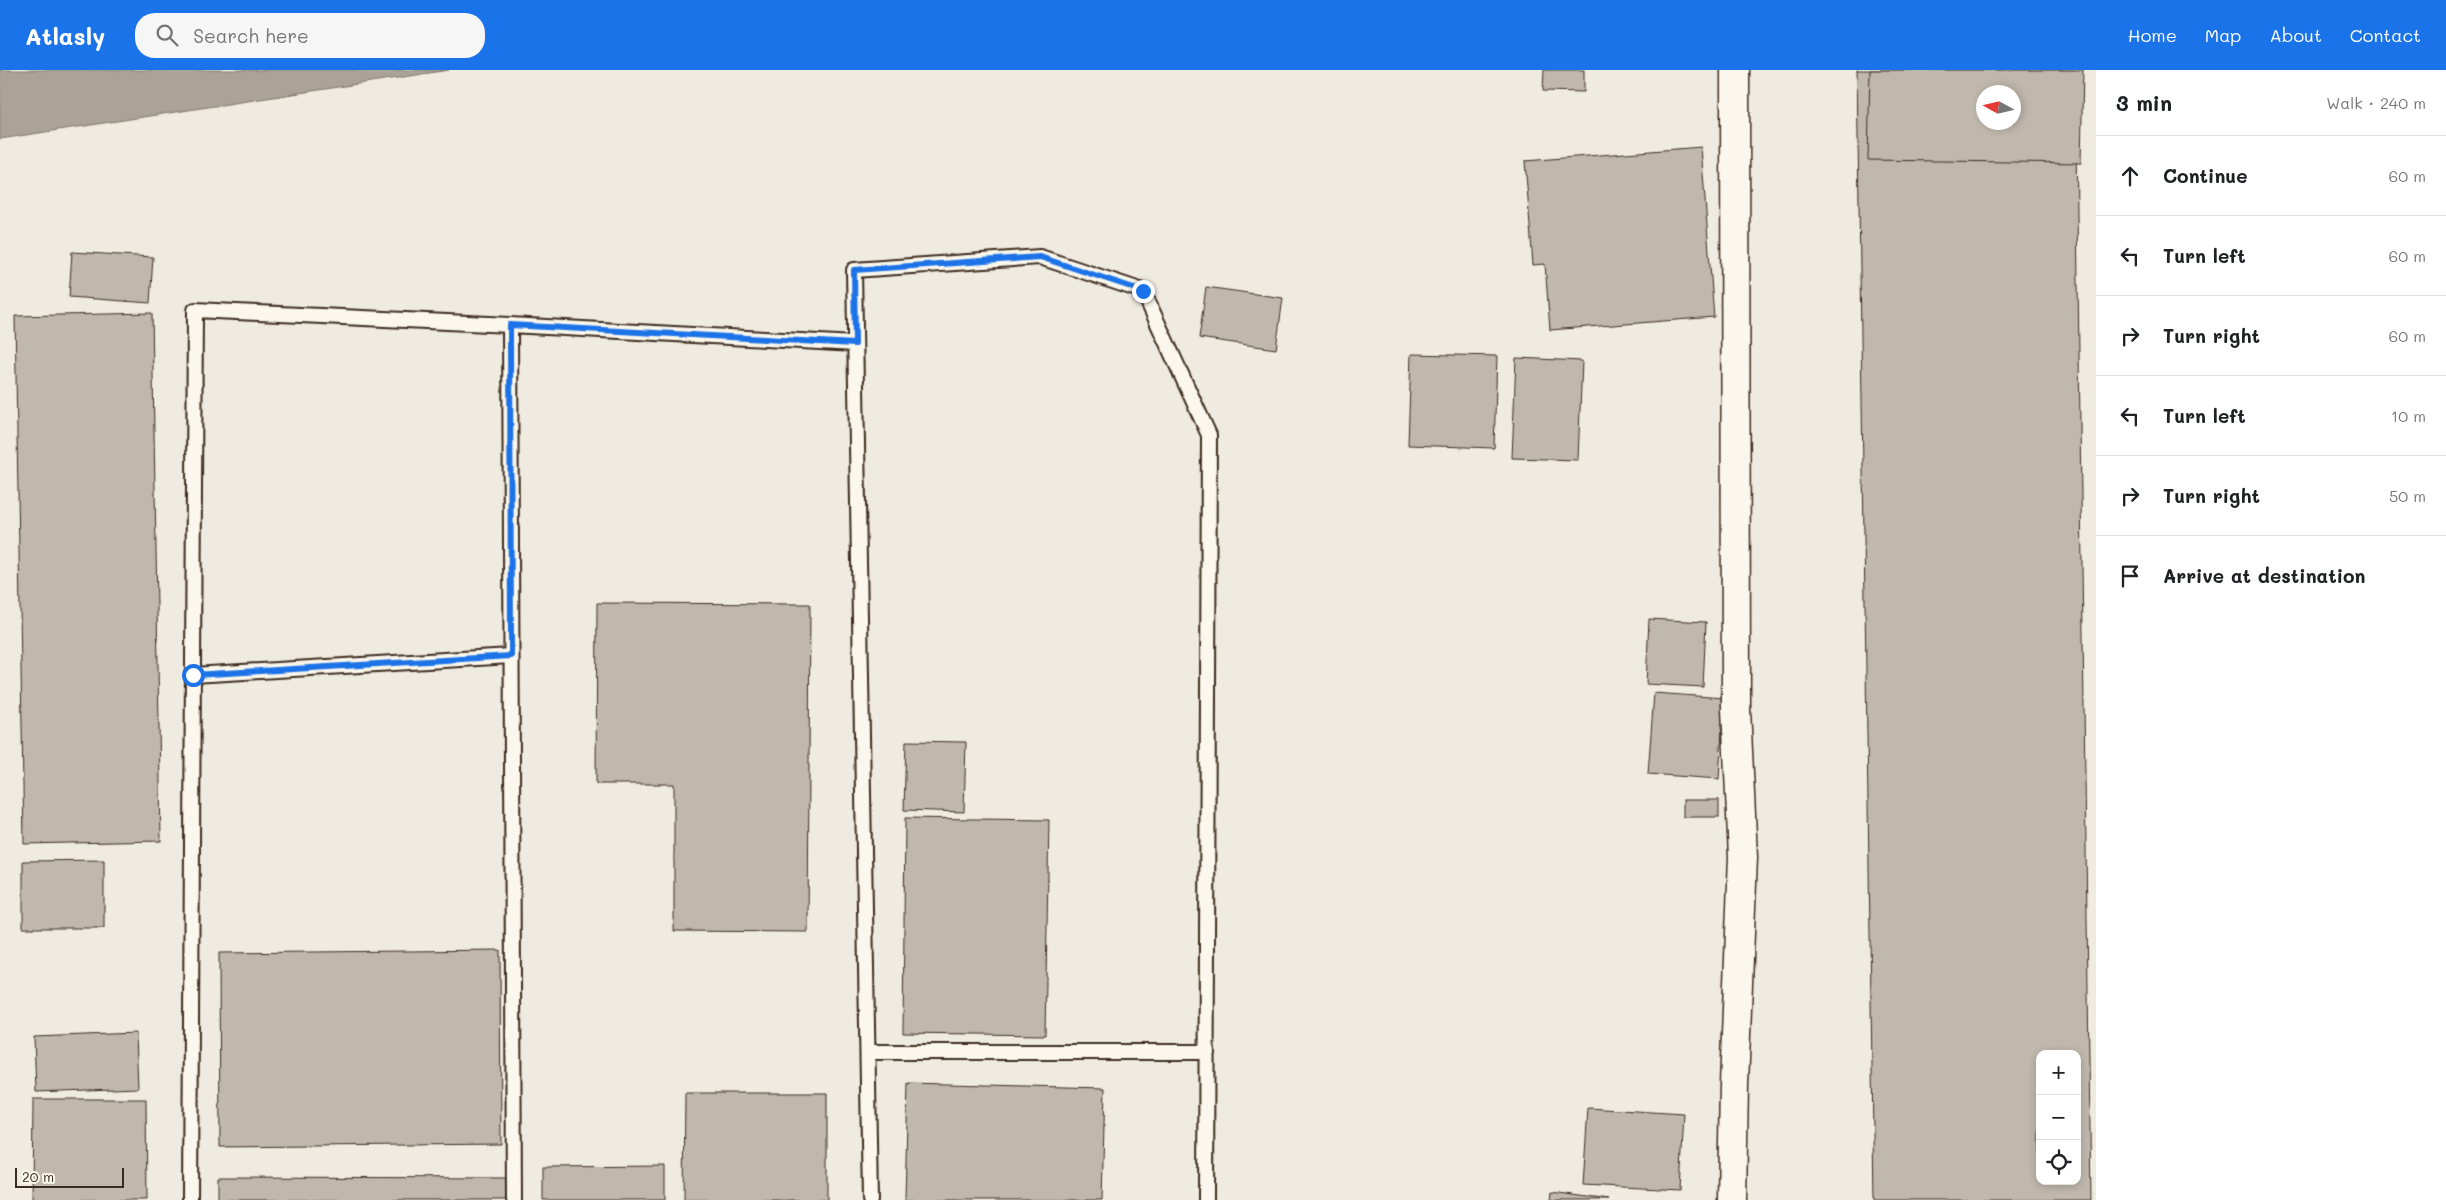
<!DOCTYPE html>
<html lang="en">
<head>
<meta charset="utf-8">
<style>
  :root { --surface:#fff; --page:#f6f6f6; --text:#202124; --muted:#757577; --line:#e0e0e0; --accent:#1a73e8 }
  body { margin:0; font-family:Mali,sans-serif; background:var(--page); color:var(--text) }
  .controls { position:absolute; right:15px; bottom:15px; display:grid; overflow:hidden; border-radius:10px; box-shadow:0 2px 8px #0003 }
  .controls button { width:45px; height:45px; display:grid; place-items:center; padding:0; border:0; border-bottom:1px solid var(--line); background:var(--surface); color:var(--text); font:25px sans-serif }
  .compass { position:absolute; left:1976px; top:15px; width:45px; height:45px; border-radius:50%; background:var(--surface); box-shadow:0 2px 8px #0003; rotate:278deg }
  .scale { position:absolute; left:15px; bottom:12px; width:109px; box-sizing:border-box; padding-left:5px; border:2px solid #3b2a1e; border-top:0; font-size:14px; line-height:18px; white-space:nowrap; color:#3b2a1e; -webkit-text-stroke:4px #fbf7ec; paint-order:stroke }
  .stop { position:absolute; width:15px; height:15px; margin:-11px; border:4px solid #1a73e8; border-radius:50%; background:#fff }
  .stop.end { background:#1a73e8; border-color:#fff; box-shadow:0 1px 5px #0008 }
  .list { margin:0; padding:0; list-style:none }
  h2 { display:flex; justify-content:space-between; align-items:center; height:65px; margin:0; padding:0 20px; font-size:21px }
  h2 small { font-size:16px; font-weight:400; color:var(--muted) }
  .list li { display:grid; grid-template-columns:32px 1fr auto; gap:15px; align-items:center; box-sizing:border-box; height:80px; padding:0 20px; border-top:1px solid var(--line) }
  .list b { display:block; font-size:19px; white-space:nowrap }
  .list em { font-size:16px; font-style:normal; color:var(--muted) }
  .icon { flex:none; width:28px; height:28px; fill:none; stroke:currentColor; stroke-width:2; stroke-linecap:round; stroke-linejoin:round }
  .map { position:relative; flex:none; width:2096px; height:1130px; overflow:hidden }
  header { display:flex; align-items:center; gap:30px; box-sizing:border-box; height:70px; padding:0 25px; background:var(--accent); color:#fff }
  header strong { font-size:24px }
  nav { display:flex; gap:28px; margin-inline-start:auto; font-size:18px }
  .search { width:350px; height:45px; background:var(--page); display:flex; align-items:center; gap:12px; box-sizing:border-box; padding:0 18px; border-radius:20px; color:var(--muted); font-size:19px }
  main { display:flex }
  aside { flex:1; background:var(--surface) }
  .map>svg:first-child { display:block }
  .water { fill:#aca397; stroke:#7f7367 }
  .building { fill:#c0b8ad; stroke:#3b2a1e; fill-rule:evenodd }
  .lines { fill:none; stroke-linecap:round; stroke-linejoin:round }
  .lane-casing { stroke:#3b2a1e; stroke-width:18 }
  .street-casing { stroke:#3b2a1e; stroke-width:31 }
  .lane { stroke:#fbf7ec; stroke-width:14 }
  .street { stroke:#fbf7ec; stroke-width:28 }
  .route { stroke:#1a73e8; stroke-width:6 }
</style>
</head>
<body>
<header>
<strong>Atlasly</strong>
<div class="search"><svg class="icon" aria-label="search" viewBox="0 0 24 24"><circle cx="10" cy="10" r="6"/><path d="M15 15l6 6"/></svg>Search here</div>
<nav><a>Home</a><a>Map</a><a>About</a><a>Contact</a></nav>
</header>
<main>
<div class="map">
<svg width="2096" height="1130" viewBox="0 0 2096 1130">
  <rect width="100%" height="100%" fill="#f0ebe0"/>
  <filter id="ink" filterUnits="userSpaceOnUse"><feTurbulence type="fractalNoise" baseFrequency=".02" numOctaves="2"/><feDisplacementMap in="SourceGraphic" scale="10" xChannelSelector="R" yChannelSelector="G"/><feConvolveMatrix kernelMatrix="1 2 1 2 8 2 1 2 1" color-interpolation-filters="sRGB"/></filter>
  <g filter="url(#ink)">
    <!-- water -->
    <path class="water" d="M0,0h449l-449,69z"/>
    <!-- building -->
    <g class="building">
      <path d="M1544,0h40v22l-41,-1z"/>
      <path d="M1857,0h218l16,1130h-217zM1984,22h30v30h-30zM2040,984h37v127h-37z"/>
      <path d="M1870,0h213l-2,93 -213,-3zM1984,22h30v30h-30z"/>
      <path d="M1701,77l13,170 -164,13 -5,-66 -12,1 -8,-104z"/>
      <path d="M72,182l81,5 -3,46 -81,-6z"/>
      <path d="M1206,217l77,11 -7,51 -77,-11z"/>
      <path d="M152,243l9,528 -137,3 -9,-528z"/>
      <path d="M1411,284l86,2 -3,92 -86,-3z"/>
      <path d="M1516,288l66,3 -4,99 -66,-2z"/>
      <path d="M597,533l213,1 -2,328 -134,-1v-147h-78z"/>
      <path d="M1649,549l57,3 -3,65 -57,-3z"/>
      <path d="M1654,623l70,5 -5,81 -71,-5z"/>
      <path d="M906,671l60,1 -2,70 -60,-2z"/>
      <rect x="1683" y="730" width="36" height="17"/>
      <path d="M905,748l144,2 -4,215 -142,-2z"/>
      <path d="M104,790v68h-81v-67z"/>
      <path d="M500,880l1,194 -281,3 -1,-194z"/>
      <path d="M136,963l2,55 -102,4 -2,-55z"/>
      <path d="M908,1013l197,5 -3,112h-197z"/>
      <path d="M685,1023h142v107h-143z"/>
      <path d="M33,1029h113l1,101h-115z"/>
      <path d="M1588,1038l96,6 -4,76 -97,-5z"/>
      <path d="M665,1096v34h-122v-33z"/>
      <path d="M218,1107l289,1v22h-289z"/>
      <path d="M1552,1122l57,8h-58z"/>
    </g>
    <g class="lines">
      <!-- lane casing -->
      <g class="lane-casing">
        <g id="lane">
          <path d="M193,605l318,-19"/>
          <path d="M868,982h339"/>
          <path d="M190,1130l5,-890 315,15"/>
          <path d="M514,1130l-4,-875 345,19"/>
          <path d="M870,1130l-16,-930 186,-13 103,34 66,144 -3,765"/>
        </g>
      </g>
      <!-- street casing -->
      <g class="street-casing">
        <path id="street" d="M1732,1130l2,-115 9,-228 -7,-148 -1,-639"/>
      </g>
      <!-- lane -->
      <use href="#lane" class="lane"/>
      <!-- street -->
      <use href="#street" class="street"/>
    </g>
  </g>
  <g class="lines" filter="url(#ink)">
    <!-- route -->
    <path class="route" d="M193,605l318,-19 -1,-331 345,19 -1,-74 186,-13 103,34"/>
  </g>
</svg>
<div class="controls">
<button>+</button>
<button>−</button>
<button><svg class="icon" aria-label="locate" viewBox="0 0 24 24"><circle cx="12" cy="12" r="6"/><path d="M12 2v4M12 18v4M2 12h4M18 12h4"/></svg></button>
</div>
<svg class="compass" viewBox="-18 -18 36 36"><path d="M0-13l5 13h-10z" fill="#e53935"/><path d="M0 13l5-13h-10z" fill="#757577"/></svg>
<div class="scale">20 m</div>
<div class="stop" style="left:193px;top:605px"></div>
<div class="stop end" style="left:1143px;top:221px"></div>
</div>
<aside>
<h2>3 min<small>Walk · 240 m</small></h2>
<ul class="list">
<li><svg class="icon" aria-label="ahead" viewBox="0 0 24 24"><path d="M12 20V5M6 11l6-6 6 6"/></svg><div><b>Continue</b></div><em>60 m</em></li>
<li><svg class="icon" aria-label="left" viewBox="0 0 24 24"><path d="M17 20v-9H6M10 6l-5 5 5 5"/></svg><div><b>Turn left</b></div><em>60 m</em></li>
<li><svg class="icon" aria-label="right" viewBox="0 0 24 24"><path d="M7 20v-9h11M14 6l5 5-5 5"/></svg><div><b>Turn right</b></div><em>60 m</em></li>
<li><svg class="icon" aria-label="left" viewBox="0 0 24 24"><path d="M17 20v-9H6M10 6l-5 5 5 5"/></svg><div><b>Turn left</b></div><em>10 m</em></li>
<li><svg class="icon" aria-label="right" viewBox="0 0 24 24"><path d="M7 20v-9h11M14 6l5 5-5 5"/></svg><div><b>Turn right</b></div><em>50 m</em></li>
<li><svg class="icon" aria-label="arrive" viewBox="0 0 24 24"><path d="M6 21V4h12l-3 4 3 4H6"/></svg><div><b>Arrive at destination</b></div></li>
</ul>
</aside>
</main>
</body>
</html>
